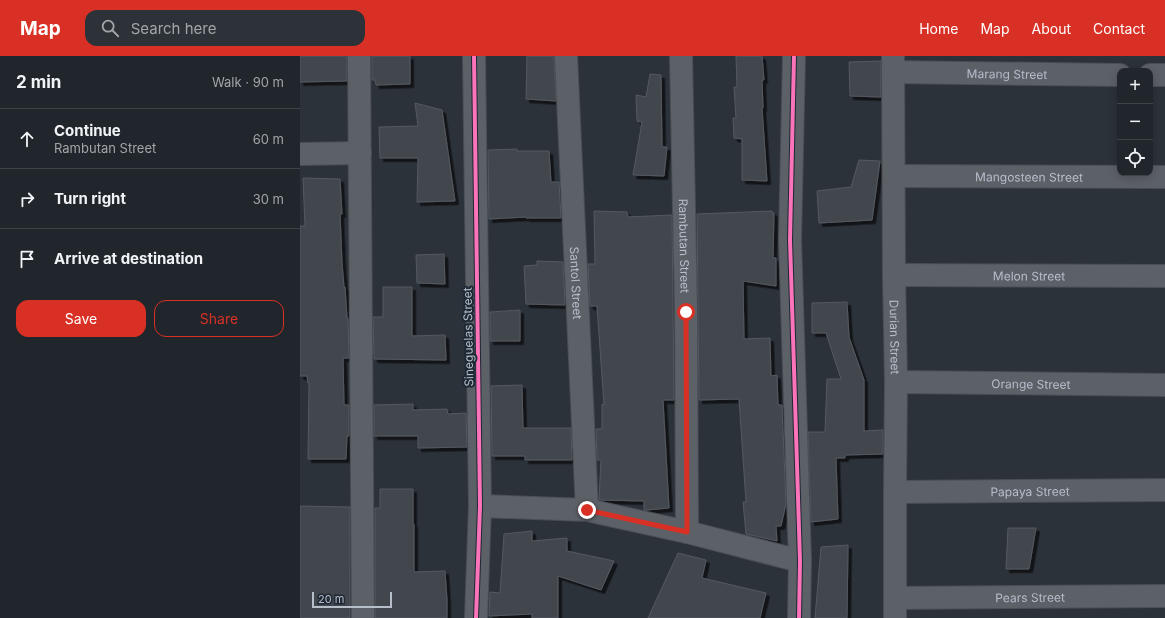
<!DOCTYPE html>
<html lang="en">
<head>
<meta charset="utf-8">
<style>
  :root { --surface:#21262c; --page:#2d3238; --text:#f1f3f6; --muted:#a2a5a9; --line:#3e4348; --accent:#d93025 }
  body { margin:0; font-family:Inter,sans-serif; background:var(--page); color:var(--text) }
  .controls { position:absolute; right:12px; top:12px; display:grid; overflow:hidden; border-radius:8px; box-shadow:0 2px 10px #0003 }
  .controls button { width:36px; height:36px; display:grid; place-items:center; padding:0; border:0; border-bottom:1px solid var(--line); background:var(--surface); color:var(--text); font:20px sans-serif }
  .scale { position:absolute; left:12px; bottom:10px; width:80px; box-sizing:border-box; padding-left:4px; border:2px solid #b6beca; border-top:0; font-size:11px; line-height:14px; white-space:nowrap; color:#b6beca; -webkit-text-stroke:3px #1f2835; paint-order:stroke }
  .stop { position:absolute; width:12px; height:12px; margin:-9px; border:3px solid #d93025; border-radius:50%; background:#fff }
  .stop.end { background:#d93025; border-color:#fff; box-shadow:0 1px 4px #0008 }
  .list { margin:0; padding:0; list-style:none }
  h2 { display:flex; justify-content:space-between; align-items:center; height:52px; margin:0; padding:0 16px; font-size:17px }
  h2 small { font-size:13px; font-weight:400; color:var(--muted) }
  .list li { display:grid; grid-template-columns:26px 1fr auto; gap:12px; align-items:center; box-sizing:border-box; height:60px; padding:0 16px; border-top:1px solid var(--line) }
  .list b { display:block; font-size:15px; white-space:nowrap }
  .list p { margin:0; font-size:13px; white-space:nowrap; color:var(--muted) }
  .list em { font-size:13px; font-style:normal; color:var(--muted) }
  .actions { display:flex; gap:8px; padding:12px 16px }
  .actions a { flex:1; padding:9px 0; border:1px solid var(--accent); border-radius:12px; text-align:center; font-size:14px; color:var(--accent) }
  .actions .main { background:var(--accent); color:#fff }
  .icon { flex:none; width:22px; height:22px; fill:none; stroke:currentColor; stroke-width:2; stroke-linecap:round; stroke-linejoin:round }
  .map { position:relative; flex:none; width:865px; height:562px; overflow:hidden }
  header { display:flex; align-items:center; gap:24px; box-sizing:border-box; height:56px; padding:0 20px; background:var(--accent); color:#fff }
  header strong { font-size:19px }
  nav { display:flex; gap:22px; margin-inline-start:auto; font-size:14px }
  .search { width:280px; height:36px; background:var(--page); display:flex; align-items:center; gap:10px; box-sizing:border-box; padding:0 14px; border-radius:12px; color:var(--muted); font-size:15px }
  main { display:flex }
  aside { flex:1; background:var(--surface) }
  .map>svg:first-child { display:block }
  .building { fill:#43474e; stroke:#545961; filter:url(#shadow) }
  .lines { fill:none; stroke-linecap:round; stroke-linejoin:round }
  .minor-casing { stroke:#4a4e54; stroke-width:24 }
  .minor { stroke:#5c6067; stroke-width:22 }
  .cycleway-casing { stroke:#1f2835; stroke-width:6 }
  .cycleway { stroke:#fb73b8; stroke-width:4 }
  .route { stroke:#d93025; stroke-width:5 }
  .labels { text-anchor:middle; dominant-baseline:central; stroke-width:4; stroke-linejoin:round; paint-order:stroke }
  .street-label { font-size:12px; fill:#b6beca; stroke:#1f2835 }
</style>
</head>
<body>
<header>
<strong>Map</strong>
<div class="search"><svg class="icon" aria-label="search" viewBox="0 0 24 24"><circle cx="10" cy="10" r="6"/><path d="M15 15l6 6"/></svg>Search here</div>
<nav><a>Home</a><a>Map</a><a>About</a><a>Contact</a></nav>
</header>
<main>
<aside>
<h2>2 min<small>Walk · 90 m</small></h2>
<ul class="list">
<li><svg class="icon" aria-label="ahead" viewBox="0 0 24 24"><path d="M12 20V5M6 11l6-6 6 6"/></svg><div><b>Continue</b><p>Rambutan Street</p></div><em>60 m</em></li>
<li><svg class="icon" aria-label="right" viewBox="0 0 24 24"><path d="M7 20v-9h11M14 6l5 5-5 5"/></svg><div><b>Turn right</b></div><em>30 m</em></li>
<li><svg class="icon" aria-label="arrive" viewBox="0 0 24 24"><path d="M6 21V4h12l-3 4 3 4H6"/></svg><div><b>Arrive at destination</b></div></li>
</ul>
<div class="actions"><a class="main">Save</a><a>Share</a></div>
</aside>
<div class="map">
<svg width="865" height="562" viewBox="0 0 865 562">
  <defs>
    <filter id="shadow"><feDropShadow dx="3.5" dy="3.5" stdDeviation="0" flood-color="#0009"/></filter>
  </defs>
  <rect width="100%" height="100%" fill="#2c323a"/>
  <!-- building -->
  <g class="building">
    <path d="M0,0h47v25l-47,1z"/>
    <path d="M72,0h38v28l-34,1 -1,-5h-3z"/>
    <path d="M227,0h27l2,45 -30,-2z"/>
    <path d="M436,0h26l2,24h-2l1,28h-1l5,73 -25,-1v-41l-8,-1 -1,-20h3l-2,-31h3z"/>
    <path d="M581,5v36l-31,-1 -1,-34z"/>
    <path d="M350,18l11,1 1,72h5l-3,29 -31,-1 9,-53 -5,-1 -1,-26 10,2z"/>
    <path d="M115,47l27,7 13,91 -38,1 1,-44h-38l-1,-31 39,-1z"/>
    <path d="M217,93v2h32l2,31h8l2,36h-35v-1l-37,2 -1,-69z"/>
    <path d="M559,104l21,1 -8,59 -53,3 -2,-32 34,-4z"/>
    <path d="M3,122l37,1 2,35h-2l2,49 2,24h1l2,31h1l1,40h-6l1,47h5v31h-2l-1,23h-38l1,-76h-1l-1,-7h-7v-150h5z"/>
    <path d="M294,155l33,1 1,5 44,-2 2,185h-11l6,108 -22,2h-3v-9l-45,-1 2,-40h-4l-1,-31h6v-25l2,1 -7,-99h-7l-2,-42h7z"/>
    <path d="M472,155v2h2l-1,45h3v28l-33,-5 1,58 26,-1 1,38 6,-1 1,30h4l4,99 -5,22h-5l1,15 -31,-7 -3,-32h3l-7,-103 -40,1 -2,-186z"/>
    <path d="M144,198l1,30 -28,-1 -1,-28z"/>
    <path d="M237,205l26,1 2,43 -39,-1 -2,-38 13,-1z"/>
    <path d="M83,231h29v49l33,-1 1,25 -72,-1 -1,-42h10z"/>
    <path d="M547,246l2,35 15,43v51l19,-1v24l-38,1v3h-9l2,61 -27,3 -3,-90h17l2,-53h14l-15,-46h-14v-30z"/>
    <path d="M220,254v31h-30v-29z"/>
    <path d="M222,329l1,43h48l1,32h-47v-4h-33l-1,-70z"/>
    <path d="M113,348v6l34,-1 1,5 18,-1 1,34 -49,1v-12h-44v-31z"/>
    <path d="M80,433h33v35h1v48l31,-1 2,29v18h-72v-110h5z"/>
    <path d="M0,450l50,1v111h-50z"/>
    <path d="M708,472h28l-7,41h-23z"/>
    <path d="M232,475v10l35,-3v13l47,10 -13,29 -43,-14v42h-26v-4l-43,2 1,-24 10,1 4,-59z"/>
    <path d="M548,489l-1,73h-32l6,-71z"/>
    <path d="M378,497l28,7 -4,18 64,15 -6,25h-112z"/>
  </g>
  <g class="lines">
    <!-- minor casing -->
    <g class="minor-casing">
      <g id="minor">
        <path d="M59,0l4,562"/>
        <path d="M174,0l6,450 -4,112"/>
        <path id="s1" d="M266,0l21,454"/>
        <path id="s2" d="M381,0l5,256 1,220"/>
        <path d="M494,0l-4,184 10,321 -1,57"/>
        <path id="s3" d="M593,0l1,219 2,107 -1,110v126"/>
        <path id="s4" d="M593,16l227,3"/>
        <path d="M850,19h15"/>
        <path d="M0,98l60,-1"/>
        <path id="s5" d="M594,120l271,1"/>
        <path id="s6" d="M594,219l271,1"/>
        <path id="s7" d="M596,326l269,3"/>
        <path id="s8" d="M595,436l270,-2"/>
        <path d="M180,450l107,4 100,22 113,29"/>
        <path id="s9" d="M595,542l270,-2"/>
      </g>
    </g>
    <!-- minor -->
    <use href="#minor" class="minor"/>
    <!-- cycleway casing -->
    <g class="cycleway-casing">
      <g id="cycleway">
        <path d="M174,0l6,450 -4,112"/>
        <path d="M494,0l-4,184 10,321 -1,57"/>
      </g>
    </g>
    <!-- cycleway -->
    <use href="#cycleway" class="cycleway"/>
  </g>
  <g class="lines">
    <!-- route -->
    <path class="route" d="M287,454l100,22 -1,-220"/>
  </g>
  <g class="labels">
    <!-- street labels -->
    <g class="street-label">
      <text stroke="none"><textPath href="#s4" startOffset="114">Marang Street</textPath></text>
      <text stroke="none"><textPath href="#s5" startOffset="135">Mangosteen Street</textPath></text>
      <text stroke="none"><textPath href="#s2" startOffset="190">Rambutan Street</textPath></text>
      <text stroke="none"><textPath href="#s6" startOffset="135">Melon Street</textPath></text>
      <text stroke="none"><textPath href="#s1" startOffset="227">Santol Street</textPath></text>
      <text transform="translate(168 281) rotate(-91)">Sineguelas Street</text>
      <text stroke="none"><textPath href="#s3" startOffset="281">Durian Street</textPath></text>
      <text stroke="none"><textPath href="#s7" startOffset="135">Orange Street</textPath></text>
      <text stroke="none"><textPath href="#s8" startOffset="135">Papaya Street</textPath></text>
      <text stroke="none"><textPath href="#s9" startOffset="135">Pears Street</textPath></text>
    </g>
  </g>
</svg>
<div class="controls">
<button>+</button>
<button>−</button>
<button><svg class="icon" aria-label="locate" viewBox="0 0 24 24"><circle cx="12" cy="12" r="6"/><path d="M12 2v4M12 18v4M2 12h4M18 12h4"/></svg></button>
</div>
<div class="scale">20 m</div>
<div class="stop" style="left:386px;top:256px"></div>
<div class="stop end" style="left:287px;top:454px"></div>
</div>
</main>
</body>
</html>
